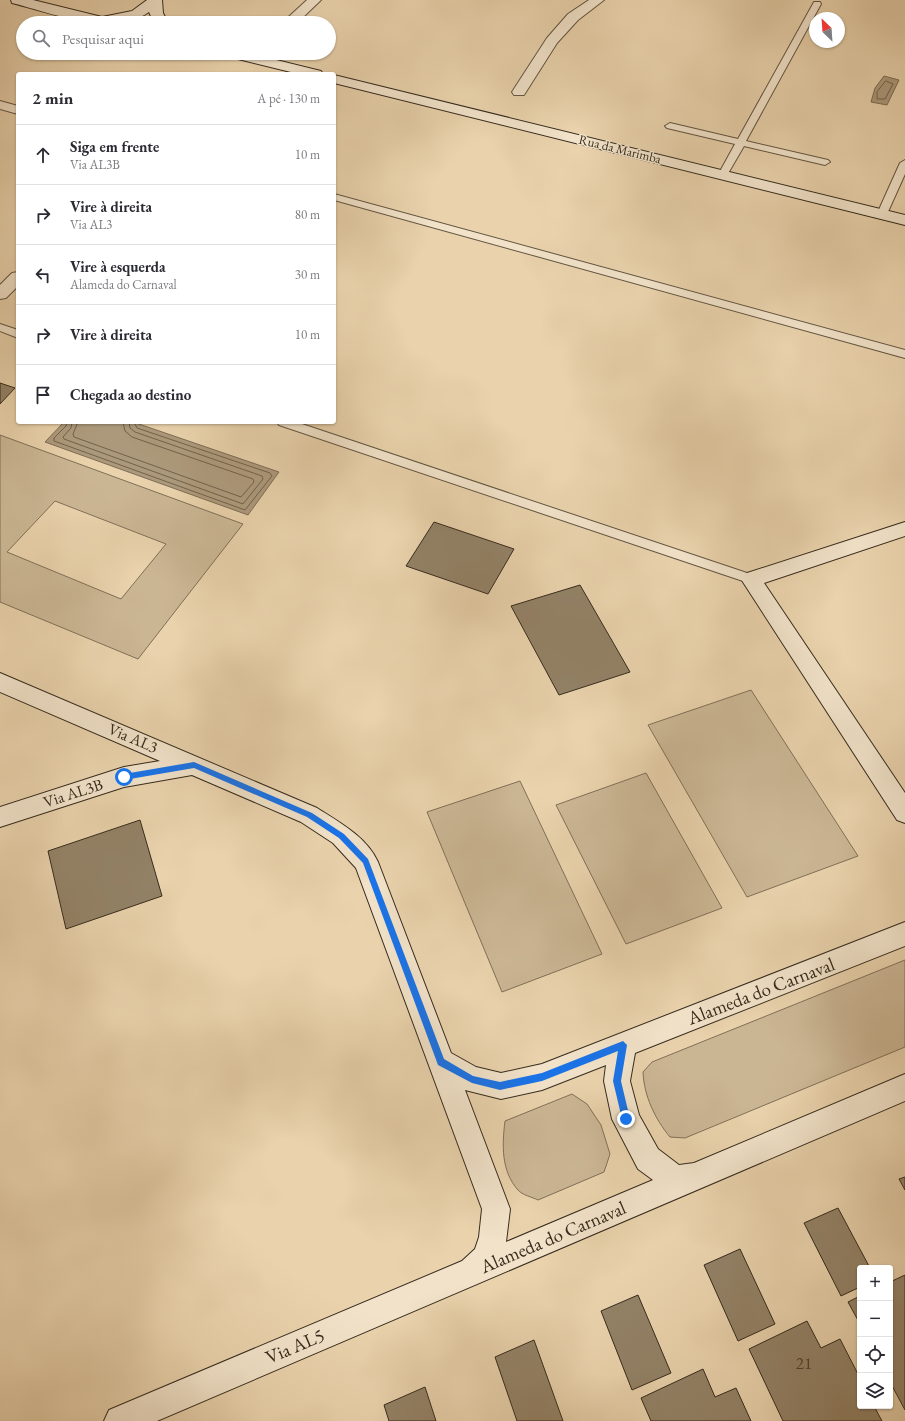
<!DOCTYPE html>
<html lang="pt">
<head>
<meta charset="utf-8">
<style>
  :root { --surface:#fff; --page:#f7f7f7; --text:#2b2b33; --muted:#7c7c81; --line:#e1e1e2 }
  body { margin:0; font-family:"EB Garamond",serif; background:var(--page); color:var(--text) }
  .controls { position:absolute; right:12px; bottom:12px; display:grid; overflow:hidden; border-radius:4px; box-shadow:0 1px 3px #0004 }
  .controls button { width:36px; height:36px; display:grid; place-items:center; padding:0; border:0; border-bottom:1px solid var(--line); background:var(--surface); color:var(--text); font:20px sans-serif }
  .compass { position:absolute; left:809px; top:12px; width:36px; height:36px; border-radius:50%; background:var(--surface); box-shadow:0 1px 3px #0004; rotate:335deg }
  .stop { position:absolute; width:12px; height:12px; margin:-9px; border:3px solid #1a73e8; border-radius:50%; background:#fff }
  .stop.end { background:#1a73e8; border-color:#fff; box-shadow:0 1px 4px #0008 }
  .list { margin:0; padding:0; list-style:none }
  h2 { display:flex; justify-content:space-between; align-items:center; height:52px; margin:0; padding:0 16px; font-size:17px }
  h2 small { font-size:13px; font-weight:400; color:var(--muted) }
  .list li { display:grid; grid-template-columns:26px 1fr auto; gap:12px; align-items:center; box-sizing:border-box; height:60px; padding:0 16px; border-top:1px solid var(--line) }
  .list b { display:block; font-size:15px; white-space:nowrap }
  .list p { margin:0; font-size:13px; white-space:nowrap; color:var(--muted) }
  .list em { font-size:13px; font-style:normal; color:var(--muted) }
  .icon { flex:none; width:22px; height:22px; fill:none; stroke:currentColor; stroke-width:2; stroke-linecap:round; stroke-linejoin:round }
  .map { position:relative; flex:none; width:905px; height:1421px; overflow:hidden }
  .search { position:absolute; background:var(--surface); box-shadow:0 1px 3px #0004; left:16px; top:16px; width:320px; height:44px; display:flex; align-items:center; gap:10px; box-sizing:border-box; padding:0 14px; border-radius:22px; color:var(--muted); font-size:15px }
  .panel { position:absolute; background:var(--surface); box-shadow:0 1px 3px #0004; left:16px; top:72px; width:320px; height:352px; border-radius:4px }
  .map>svg:first-child { display:block }
  .green { fill:#cbb694; stroke:#807058; fill-rule:evenodd }
  .water { fill:#ac997b; stroke:#7d6d55 }
  .lines { fill:none; stroke-linecap:round; stroke-linejoin:round }
  .shore { stroke:#71624c; stroke-width:1 }
  .building { fill:#938267; stroke:#362b1d }
  .lane-casing { stroke:#635541; stroke-width:2 }
  .street-casing { stroke:#635541; stroke-width:2 }
  .secondary-casing { stroke:#362b1d; stroke-width:2 }
  .lane { fill:#f1e2c9; fill-rule:evenodd }
  .street { fill:#f1e2c9; fill-rule:evenodd }
  .secondary { fill:#f1e2c9; fill-rule:evenodd }
  .route { fill:#1a73e8 }
  .labels { text-anchor:middle; dominant-baseline:central; stroke-width:3; stroke-linejoin:round; paint-order:stroke }
  .far-street-label { font-size:13px; fill:#362b1d; stroke:#f1e2c9 }
  .street-label { font-size:16px; fill:#362b1d; stroke:#f1e2c9 }
  .near-number-label { font-size:17px; fill:#4d4130 }
  .near-street-label { font-size:19px; fill:#362b1d; stroke:#f1e2c9 }
</style>
</head>
<body>
<div class="map">
<svg width="905" height="1421" viewBox="0 0 905 1421">
  <rect width="100%" height="100%" fill="#e9d2ac"/>
  <filter id="stains"><feTurbulence type="fractalNoise" baseFrequency=".005" numOctaves="4"/><feColorMatrix values="0 0 0 0 .2 0 0 0 0 .09 0 0 0 0 .02 0 0 0 .5 -.17"/></filter>
  <radialGradient id="worn" r=".72"><stop offset=".6" stop-color="#630" stop-opacity="0"/><stop offset="1" stop-color="#630" stop-opacity=".3"/></radialGradient>
  <!-- green -->
  <g class="green">
    <path d="M0,435l243,89 -105,135 -138,-57zM55,501l111,43 -45,55 -114,-47z"/>
    <path d="M751,690l107,166 -111,41 -99,-172z"/>
    <path d="M646,773l76,135 -96,36 -70,-139z"/>
    <path d="M520,781l82,173 -100,38 -75,-180z"/>
    <path d="M905,960v87l-220,91 -15,-1c-15,-18 -26,-41 -27,-65l9,-10z"/>
    <path d="M572,1094l15,10 14,21 9,29 -6,18 -66,28c-6,-3 -16,-5 -20,-10 -17,-19 -16,-45 -13,-69z"/>
  </g>
  <!-- water -->
  <g class="water">
    <path d="M884,76l15,4 -12,25 -16,-3 4,-14z"/>
    <path d="M64,422h69l146,50 -31,43 -203,-73z"/>
  </g>
  <g class="lines">
    <!-- shore -->
    <g class="shore">
      <path d="M886,81l7,3 -8,15h-8v-7z"/>
      <path d="M67,422l-1,4 -12,12v3l191,69 27,-34 -2,-3 -133,-45 -3,-6"/>
      <path d="M72,422l-1,6 -8,9 1,2 179,65 20,-25 -1,-3 -127,-44 -5,-4 -1,-6"/>
      <path d="M78,422l-5,12 1,3 167,60 13,-15 -1,-3 -121,-42 -7,-6 -2,-9"/>
    </g>
  </g>
  <!-- building -->
  <g class="building">
    <path d="M0,383l15,5 -15,16z"/>
    <path d="M434,522l80,27 -26,45 -82,-28z"/>
    <path d="M580,585l50,87 -71,23 -48,-89z"/>
    <path d="M140,820l22,76 -96,33 -18,-78z"/>
    <path d="M905,1177v13l-6,-11z"/>
    <path d="M838,1208l32,60h-10v19l-19,9 -37,-73z"/>
    <path d="M740,1249l35,75 -37,17 -34,-76z"/>
    <path d="M905,1275v135l-15,-28v-100z"/>
    <path d="M638,1295l33,78 -39,17 -31,-79z"/>
    <path d="M860,1296v28l-12,-22z"/>
    <path d="M807,1321l14,27 19,-9 20,39v28h14l8,15h-99l-34,-72z"/>
    <path d="M534,1340l29,81h-46l-22,-64z"/>
    <path d="M703,1369l12,28 21,-9 15,33h-100l-10,-23z"/>
    <path d="M425,1387l11,34h-47l-5,-16z"/>
  </g>
  <g class="lines">
    <!-- lane casing -->
    <g class="lane-casing">
      <g id="lane">
        <path d="M814,2h6l1,2 -75,137 82,19 2,2 -5,3 -81,-19 -18,31h-6l-2,-2 17,-31 -68,-16 -2,-2 5,-3 68,16z"/>
        <path d="M905,160v14l-18,40 -1,2h-8l-1,-2 23,-51z"/>
        <path d="M334,194l571,156v8l-571,-158z"/>
        <path d="M0,324l18,6v8l-18,-7z"/>
        <path d="M277,422h19l460,154 1,3 -1,3 -5,2 -5,-2 -467,-157z"/>
      </g>
    </g>
    <!-- street casing -->
    <g class="street-casing">
      <g id="street">
        <path d="M307,0h14l-24,23h-15z"/>
        <path d="M589,0h15l-26,20 -21,23 -33,52h-10l-2,-3 35,-54 21,-24z"/>
        <path d="M0,101l18,5v8l-18,-5z"/>
        <path d="M18,272v14l-12,12 -6,1v-14l12,-12z"/>
      </g>
    </g>
    <!-- secondary casing -->
    <g class="secondary-casing">
      <g id="secondary">
        <path d="M11,0h22l69,17 30,-6 15,-11h15l1,13 5,10h-14l-5,-11c-37,26 -97,1 -137,-9z"/>
        <path d="M224,53h24l73,18 2,3h-24l-73,-18z"/>
        <path d="M334,75l571,140v10l-571,-142z"/>
        <path d="M905,522v14l-141,47 141,210v30l-8,-3 -156,-241 3,-5z"/>
        <path d="M0,673l317,135c22,14 50,29 61,54l73,191 25,14 25,6 41,-9 363,-142v24l-270,107 -5,28 9,34 19,34 21,16 15,-2 211,-89v27l-748,320h-53l5,-11 353,-149 13,-12 4,-12 3,-28 -126,-341 -23,-25 -32,-21 -109,-47 -68,12 -124,40v-20l124,-40 36,-6 -160,-69zM606,1065l-2,16 8,38 26,50 15,11 -147,62 4,-33 -45,-119 36,9 41,-9z"/>
      </g>
    </g>
    <!-- lane -->
    <use href="#lane" class="lane"/>
    <!-- street -->
    <use href="#street" class="street"/>
    <!-- secondary -->
    <use href="#secondary" class="secondary"/>
  </g>
  <!-- route -->
  <path class="route" d="M194,762l118,51 32,21 24,25 76,200 29,17 27,6 42,-9 81,-32 4,4 -6,36 9,38 -1,3 -3,1 -4,-4 -9,-38 5,-30 -76,30 -42,9 -28,-7 -34,-18 -75,-202 -24,-25 -32,-21 -113,-49 -70,12 -4,-3 4,-3z"/>
  <g class="labels">
    <!-- far-street labels -->
    <g class="far-street-label">
      <text transform="translate(620 149) rotate(14)">Rua da Marimba</text>
    </g>
    <!-- street labels -->
    <g class="street-label">
      <text transform="translate(133 738) rotate(23)">Via AL3</text>
      <text transform="translate(73 793) rotate(-18)">Via AL3B</text>
    </g>
    <!-- near-number labels -->
    <g class="near-number-label">
      <text x="804" y="1363">21</text>
    </g>
    <!-- near-street labels -->
    <g class="near-street-label">
      <text transform="translate(761 991) rotate(-21)">Alameda do Carnaval</text>
      <text transform="translate(553 1237) rotate(-23)">Alameda do Carnaval</text>
      <text transform="translate(295 1346) rotate(-23)">Via AL5</text>
    </g>
  </g>
  <rect width="100%" height="100%" filter="url(#stains)"/>
  <rect width="100%" height="100%" fill="url(#worn)"/>
</svg>
<div class="controls">
<button>+</button>
<button>−</button>
<button><svg class="icon" aria-label="locate" viewBox="0 0 24 24"><circle cx="12" cy="12" r="6"/><path d="M12 2v4M12 18v4M2 12h4M18 12h4"/></svg></button>
<button><svg class="icon" aria-label="layers" viewBox="0 0 24 24"><path d="M12 4l9 5-9 5-9-5zM3 14l9 5 9-5"/></svg></button>
</div>
<svg class="compass" viewBox="-18 -18 36 36"><path d="M0-13l5 13h-10z" fill="#e53935"/><path d="M0 13l5-13h-10z" fill="#7c7c81"/></svg>
<div class="stop" style="left:124px;top:777px"></div>
<div class="stop end" style="left:626px;top:1119px"></div>
<div class="search"><svg class="icon" aria-label="search" viewBox="0 0 24 24"><circle cx="10" cy="10" r="6"/><path d="M15 15l6 6"/></svg>Pesquisar aqui</div>
<section class="panel">
<h2>2 min<small>A pé · 130 m</small></h2>
<ul class="list">
<li><svg class="icon" aria-label="ahead" viewBox="0 0 24 24"><path d="M12 20V5M6 11l6-6 6 6"/></svg><div><b>Siga em frente</b><p>Via AL3B</p></div><em>10 m</em></li>
<li><svg class="icon" aria-label="right" viewBox="0 0 24 24"><path d="M7 20v-9h11M14 6l5 5-5 5"/></svg><div><b>Vire à direita</b><p>Via AL3</p></div><em>80 m</em></li>
<li><svg class="icon" aria-label="left" viewBox="0 0 24 24"><path d="M17 20v-9H6M10 6l-5 5 5 5"/></svg><div><b>Vire à esquerda</b><p>Alameda do Carnaval</p></div><em>30 m</em></li>
<li><svg class="icon" aria-label="right" viewBox="0 0 24 24"><path d="M7 20v-9h11M14 6l5 5-5 5"/></svg><div><b>Vire à direita</b></div><em>10 m</em></li>
<li><svg class="icon" aria-label="arrive" viewBox="0 0 24 24"><path d="M6 21V4h12l-3 4 3 4H6"/></svg><div><b>Chegada ao destino</b></div></li>
</ul>
</section>
</div>
</body>
</html>
